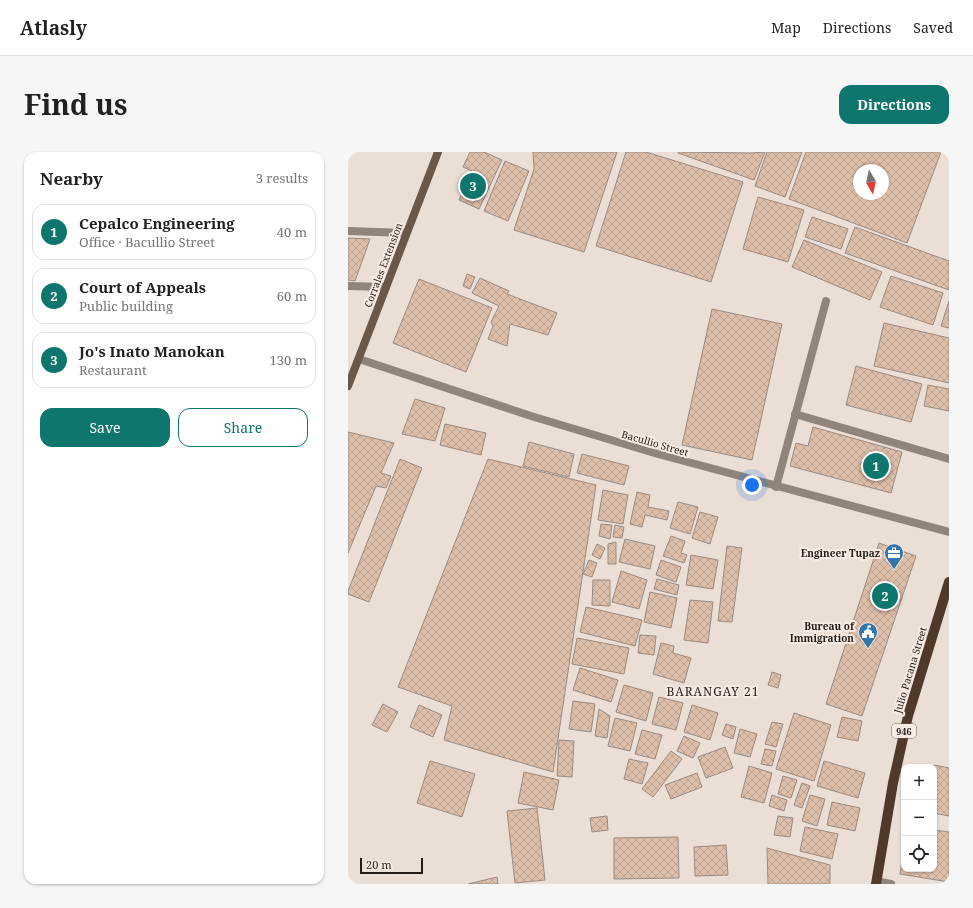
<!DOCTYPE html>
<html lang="en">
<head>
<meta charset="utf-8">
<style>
  :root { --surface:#fff; --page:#f6f6f6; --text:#202124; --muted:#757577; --line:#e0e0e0; --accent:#0f766e }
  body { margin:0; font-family:"Noto Serif",serif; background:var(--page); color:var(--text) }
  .controls { position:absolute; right:12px; bottom:12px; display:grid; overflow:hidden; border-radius:8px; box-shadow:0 1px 3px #0004 }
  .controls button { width:36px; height:36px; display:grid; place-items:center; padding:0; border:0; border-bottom:1px solid var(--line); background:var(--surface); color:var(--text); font:20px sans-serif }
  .compass { position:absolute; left:505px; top:12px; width:36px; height:36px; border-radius:50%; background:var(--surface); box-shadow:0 1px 3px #0004; rotate:171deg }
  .scale { position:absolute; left:12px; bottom:10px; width:63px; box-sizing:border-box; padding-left:4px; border:2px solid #221d19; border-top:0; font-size:11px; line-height:14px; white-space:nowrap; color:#221d19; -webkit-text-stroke:3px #f9ebe1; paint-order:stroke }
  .you { position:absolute; left:404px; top:333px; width:14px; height:14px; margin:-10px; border:3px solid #fff; border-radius:50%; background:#1a73e8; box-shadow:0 0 0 6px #1a73e833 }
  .badge { display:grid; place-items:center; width:26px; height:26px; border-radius:50%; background:var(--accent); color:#fff; font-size:13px; font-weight:700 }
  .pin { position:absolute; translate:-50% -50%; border:2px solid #fff; box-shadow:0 1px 4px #0006 }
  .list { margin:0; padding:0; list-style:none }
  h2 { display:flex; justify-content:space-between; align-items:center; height:52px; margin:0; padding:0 16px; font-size:17px }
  h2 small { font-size:13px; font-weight:400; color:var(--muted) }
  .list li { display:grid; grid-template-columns:26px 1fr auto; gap:12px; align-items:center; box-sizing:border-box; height:56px; margin:0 8px 8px; padding:0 8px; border:1px solid var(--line); border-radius:12px }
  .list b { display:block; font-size:15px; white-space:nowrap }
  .list p { margin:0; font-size:13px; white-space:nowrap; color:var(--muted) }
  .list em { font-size:13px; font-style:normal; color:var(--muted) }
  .actions { display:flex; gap:8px; padding:12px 16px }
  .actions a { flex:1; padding:9px 0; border:1px solid var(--accent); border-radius:12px; text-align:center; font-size:14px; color:var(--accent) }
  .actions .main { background:var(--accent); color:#fff }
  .icon { flex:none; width:22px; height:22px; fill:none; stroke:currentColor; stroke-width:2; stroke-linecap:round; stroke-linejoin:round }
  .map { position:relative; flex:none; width:601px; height:732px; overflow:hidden; border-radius:12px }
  header { display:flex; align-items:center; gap:24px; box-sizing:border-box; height:56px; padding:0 20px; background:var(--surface); border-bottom:1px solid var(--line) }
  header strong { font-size:19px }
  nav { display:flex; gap:22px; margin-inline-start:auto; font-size:14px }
  .intro { display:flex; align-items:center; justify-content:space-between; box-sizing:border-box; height:96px; padding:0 24px }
  h1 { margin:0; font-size:28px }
  .button { padding:10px 18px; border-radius:12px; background:var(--accent); color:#fff; font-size:14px; font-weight:700 }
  main { display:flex; gap:24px; padding:0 24px }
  aside { flex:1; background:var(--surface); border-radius:12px; box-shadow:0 1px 3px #0004 }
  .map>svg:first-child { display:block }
  .building { fill:url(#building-cross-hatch); stroke:#988b83; fill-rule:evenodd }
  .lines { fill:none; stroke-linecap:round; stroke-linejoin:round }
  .lane { stroke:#91847b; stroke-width:8 }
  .street { stroke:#91847b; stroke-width:8 }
  .secondary { stroke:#6a584b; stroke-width:8 }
  .primary { stroke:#4f392a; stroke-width:10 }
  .labels { text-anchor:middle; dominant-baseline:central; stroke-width:4; stroke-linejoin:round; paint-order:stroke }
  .shield { fill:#f9ebe1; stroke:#625b55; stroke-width:1 }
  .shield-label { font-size:9px; font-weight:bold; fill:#221d19 }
  .street-label { font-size:10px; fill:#221d19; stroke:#f9ebe1 }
  .poi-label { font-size:10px; font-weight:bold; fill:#221d19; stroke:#f9ebe1; text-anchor:end }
  .quarter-label { font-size:12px; letter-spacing:1px; fill:#221d19; stroke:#f9ebe1 }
</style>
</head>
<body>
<header>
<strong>Atlasly</strong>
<nav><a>Map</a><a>Directions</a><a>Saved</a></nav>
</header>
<div class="intro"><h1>Find us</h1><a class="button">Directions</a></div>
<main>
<aside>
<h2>Nearby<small>3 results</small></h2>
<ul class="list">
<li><span class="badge">1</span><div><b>Cepalco Engineering</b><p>Office · Bacullio Street</p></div><em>40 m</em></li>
<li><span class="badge">2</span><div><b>Court of Appeals</b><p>Public building</p></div><em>60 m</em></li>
<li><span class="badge">3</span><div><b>Jo's Inato Manokan</b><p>Restaurant</p></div><em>130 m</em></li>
</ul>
<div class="actions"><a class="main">Save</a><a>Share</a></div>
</aside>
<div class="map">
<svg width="601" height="732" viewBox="0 0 601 732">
  <defs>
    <pattern id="building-cross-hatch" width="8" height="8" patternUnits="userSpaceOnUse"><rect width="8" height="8" fill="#ddbea9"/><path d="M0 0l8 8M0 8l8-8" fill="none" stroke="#bda391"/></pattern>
  </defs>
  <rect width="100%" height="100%" fill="#ebded4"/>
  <!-- building -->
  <g class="building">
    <path d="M122,0h14l18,8 -23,49 -20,-9 13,-29 -9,-4z"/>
    <path d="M185,0h84l-33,100 -70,-22 20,-61z"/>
    <path d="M278,0h20l97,30 -32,100 -115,-36z"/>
    <path d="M330,0l73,1 14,-1 -11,28 -76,-27z"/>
    <path d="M419,0h35l-17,45 -30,-11z"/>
    <path d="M458,0h135l-34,91 -118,-44zM511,18h24v24h-24z"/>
    <path d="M157,9l24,10 -21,50 -24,-10z"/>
    <path d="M410,45l46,13 -16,52 -45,-13z"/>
    <path d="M464,65l36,12 -7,20 -36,-12z"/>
    <path d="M507,75l94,34v29l-104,-37z"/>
    <path d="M0,86l22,1 -15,42 -7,-1z"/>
    <path d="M456,88l78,32 -12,28 -78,-33z"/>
    <path d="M119,122l8,3 -5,12 -7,-3z"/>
    <path d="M543,124l52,17 -10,32 -53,-18z"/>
    <path d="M132,126l29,13 -2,3 50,19 -9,22 -38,-11 -3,22 -19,-7 5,-13 -2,-4 8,-16 -27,-13z"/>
    <path d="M71,127l73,29 -26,64 -73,-29z"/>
    <path d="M601,149v27l-8,-2z"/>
    <path d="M364,157l70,15 -30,136 -70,-15z"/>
    <path d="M536,171l65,15v45l-75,-17z"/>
    <path d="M508,214l66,18 -11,38 -65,-17z"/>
    <path d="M580,233l21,4v22l-25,-5z"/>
    <path d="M67,247l30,9 -10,33 -33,-7z"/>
    <path d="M97,272l41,9 -5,22 -41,-10z"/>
    <path d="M465,275l89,25 -11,41 -101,-27 6,-23 12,3z"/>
    <path d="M0,280l46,11 -13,30 10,3 -5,12 -10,-2 -28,67z"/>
    <path d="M181,290l45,12 -5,23 -46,-11z"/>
    <path d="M234,302l47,12 -5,19 -47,-12z"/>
    <path d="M52,307l22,9 -53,134 -21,-8v-3z"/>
    <path d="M140,307l108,26 -43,287 -109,-32 8,-34 -54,-19z"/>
    <path d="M255,338l25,5 -5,29 -25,-4z"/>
    <path d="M289,340l13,3 -2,12 21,4 -2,9 -22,-5 -3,12 -12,-3z"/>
    <path d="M330,350l20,5 -8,27 -20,-6z"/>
    <path d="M352,360l18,5 -8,27 -18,-6z"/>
    <path d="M253,372l11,1 -2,14 -11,-3z"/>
    <path d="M267,373l9,2 -2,11 -9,-1z"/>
    <path d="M323,384l14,5 -4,12 6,2 -3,8 -21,-7z"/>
    <path d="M277,387l30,7 -5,23 -31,-7z"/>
    <path d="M268,390v22h-8v-20z"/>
    <path d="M531,391l37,13 -54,160 -36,-12z"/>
    <path d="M249,392l8,4 -5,11 -8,-4z"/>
    <path d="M379,394l15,2 -10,74 -14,-1z"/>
    <path d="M343,403l27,5 -5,29 -27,-4z"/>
    <path d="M241,408l8,3 -5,14 -9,-3z"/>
    <path d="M313,408l20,7 -5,15 -20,-7z"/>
    <path d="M273,419l26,9 -8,29 -27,-7z"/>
    <path d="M309,427l22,6 -2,10 -23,-6z"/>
    <path d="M245,428h17v26l-18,-1z"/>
    <path d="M302,440l27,6 -6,30 -27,-6z"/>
    <path d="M342,448l23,2 -5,41 -24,-3z"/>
    <path d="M238,455l56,13 -7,26 -55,-14z"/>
    <path d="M292,483l16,1 -2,19 -16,-2z"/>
    <path d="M229,486l52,10 -5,26 -52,-10z"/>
    <path d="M313,491l13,3 -1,7 18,5 -7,25 -31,-9z"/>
    <path d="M232,516l38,12 -7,22 -38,-12z"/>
    <path d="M424,520l9,3 -3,13 -10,-3z"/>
    <path d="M276,533l29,8 -7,28 -30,-9z"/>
    <path d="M311,545l24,6 -7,27 -24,-6z"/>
    <path d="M225,549l22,3 -4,28 -22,-3z"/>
    <path d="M35,552l15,8 -11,20 -15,-7z"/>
    <path d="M71,553l23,10 -9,22 -23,-10z"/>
    <path d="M344,553l26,8 -8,27 -26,-8z"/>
    <path d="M251,557l11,7 -3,22 -12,-2z"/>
    <path d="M446,561l37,12 -17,56 -38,-12z"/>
    <path d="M494,565l20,4 -4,20 -21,-4z"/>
    <path d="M267,566l22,5 -7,28 -22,-5z"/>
    <path d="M424,570l11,2 -7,23 -11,-3z"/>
    <path d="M378,572l10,3 -3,12 -11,-4z"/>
    <path d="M392,577l17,5 -7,23 -16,-4z"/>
    <path d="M294,578l20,5 -7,24 -20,-5z"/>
    <path d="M336,584l16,7 -7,15 -16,-7z"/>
    <path d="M211,588l15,1 -2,36 -15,-1z"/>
    <path d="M377,595l8,21 -27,10 -8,-21z"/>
    <path d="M417,597l11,2 -4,15 -11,-2z"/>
    <path d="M323,599l11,8 -29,38 -11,-8z"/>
    <path d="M281,607l19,4 -6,21 -18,-5z"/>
    <path d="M82,609l45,13 -13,43 -45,-14z"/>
    <path d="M476,609l41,12 -7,25 -41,-12z"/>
    <path d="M586,613l15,3v48l-15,-3z"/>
    <path d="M401,614l23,7 -8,30 -23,-6z"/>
    <path d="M176,620l35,8 -6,30 -35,-7z"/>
    <path d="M349,621l5,14 -31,12 -6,-14z"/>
    <path d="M435,624l14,4 -6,18 -13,-4z"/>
    <path d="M454,631l8,3 -8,22 -8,-3z"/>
    <path d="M424,643l15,5 -3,11 -15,-5z"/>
    <path d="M462,643l15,4 -8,27 -15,-5z"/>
    <path d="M484,650l28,6 -5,23 -28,-6z"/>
    <path d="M189,656l8,72 -30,3 -8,-72z"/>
    <path d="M259,664l1,14 -16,2 -2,-14z"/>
    <path d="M430,664l15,2 -3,19 -16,-2z"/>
    <path d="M457,675l33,7 -6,25 -32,-8z"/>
    <path d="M586,678l15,2v50l-49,-8 4,-26v21h30z"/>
    <path d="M330,685l1,41 -65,1v-41z"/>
    <path d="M378,693l2,30 -33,1 -1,-29z"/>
    <path d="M419,696l63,17v19h-62z"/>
    <path d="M149,725l1,7h-30z"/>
  </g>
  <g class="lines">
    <!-- lane -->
    <g class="lane">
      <path d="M447,262l154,45"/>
      <path d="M428,335l50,-186"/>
      <path d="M528,729l15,3"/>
    </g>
    <!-- street -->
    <g class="street">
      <path d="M0,79l58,2"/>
      <path d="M0,134l38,1"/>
      <path d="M11,207l172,57 127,38 291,78"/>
    </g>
    <!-- secondary -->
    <path class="secondary" d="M0,234l90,-234"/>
    <!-- primary -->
    <path class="primary" d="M528,732l17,-101 15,-67 41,-134"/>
  </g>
  <!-- icons -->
  <defs>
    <g id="office-pin" transform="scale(1)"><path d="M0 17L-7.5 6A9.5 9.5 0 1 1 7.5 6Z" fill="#3376ac" stroke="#f9ebe1"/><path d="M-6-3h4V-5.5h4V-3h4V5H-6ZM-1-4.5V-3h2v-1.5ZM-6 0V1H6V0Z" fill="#fff"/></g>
    <g id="civic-pin" transform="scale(1)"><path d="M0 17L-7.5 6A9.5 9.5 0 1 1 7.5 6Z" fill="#3376ac" stroke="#f9ebe1"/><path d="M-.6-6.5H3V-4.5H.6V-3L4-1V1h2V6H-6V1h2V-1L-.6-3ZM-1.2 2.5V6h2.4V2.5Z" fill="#fff"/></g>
  </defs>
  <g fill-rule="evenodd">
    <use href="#office-pin" x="546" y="401"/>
    <use href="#civic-pin" x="520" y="480"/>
  </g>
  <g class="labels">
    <!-- shield labels -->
    <rect class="shield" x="544" y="572" width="24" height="14" rx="3"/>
    <g class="shield-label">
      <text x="556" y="579">946</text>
    </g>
    <!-- street labels -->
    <g class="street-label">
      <text transform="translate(35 113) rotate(-69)">Corrales Extension</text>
      <text transform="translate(307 291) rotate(16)">Bacullio Street</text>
      <text transform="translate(562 518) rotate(-73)">Julio Pacana Street</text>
    </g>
    <!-- poi labels -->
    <g class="poi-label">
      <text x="532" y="401">Engineer Tupaz</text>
      <text x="506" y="474">Bureau of<tspan x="506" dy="12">Immigration</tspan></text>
    </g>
    <!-- quarter labels -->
    <g class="quarter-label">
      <text x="365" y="539">BARANGAY 21</text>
    </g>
  </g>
</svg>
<div class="controls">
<button>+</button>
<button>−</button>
<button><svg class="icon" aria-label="locate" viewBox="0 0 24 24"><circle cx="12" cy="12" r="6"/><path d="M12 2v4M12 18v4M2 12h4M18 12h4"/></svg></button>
</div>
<svg class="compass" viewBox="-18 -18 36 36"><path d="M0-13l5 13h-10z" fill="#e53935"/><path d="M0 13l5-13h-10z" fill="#757577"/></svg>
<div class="scale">20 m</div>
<div class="you"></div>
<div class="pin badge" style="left:528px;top:314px">1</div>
<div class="pin badge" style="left:537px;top:444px">2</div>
<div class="pin badge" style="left:125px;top:34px">3</div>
</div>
</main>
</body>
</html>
